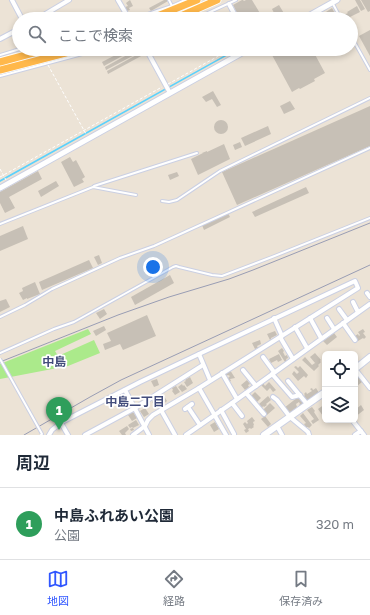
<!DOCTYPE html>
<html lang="ja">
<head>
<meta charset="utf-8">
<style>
  :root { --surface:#fff; --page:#f2f2f3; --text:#1f2937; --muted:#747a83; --line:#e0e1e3; --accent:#3056ff }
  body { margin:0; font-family:"Golos Text","Noto Sans JP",sans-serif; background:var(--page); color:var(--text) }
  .controls { position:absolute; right:12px; bottom:12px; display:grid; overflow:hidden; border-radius:6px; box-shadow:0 2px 6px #0003 }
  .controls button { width:36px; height:36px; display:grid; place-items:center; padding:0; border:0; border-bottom:1px solid var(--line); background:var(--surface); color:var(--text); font:20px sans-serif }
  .you { position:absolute; left:153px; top:267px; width:14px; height:14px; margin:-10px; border:3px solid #fff; border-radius:50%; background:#1a73e8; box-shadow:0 0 0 6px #1a73e833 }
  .badge { display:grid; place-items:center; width:26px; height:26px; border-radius:50%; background:var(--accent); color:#fff; font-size:13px; font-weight:700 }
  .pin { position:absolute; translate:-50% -33px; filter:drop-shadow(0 1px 2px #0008) }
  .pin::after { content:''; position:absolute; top:21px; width:14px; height:12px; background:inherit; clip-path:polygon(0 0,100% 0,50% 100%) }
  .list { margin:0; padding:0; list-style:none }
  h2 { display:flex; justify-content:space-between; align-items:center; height:52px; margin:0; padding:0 16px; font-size:17px }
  h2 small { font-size:13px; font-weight:400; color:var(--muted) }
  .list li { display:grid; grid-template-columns:26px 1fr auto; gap:12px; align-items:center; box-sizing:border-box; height:72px; padding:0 16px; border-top:1px solid var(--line) }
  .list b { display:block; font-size:15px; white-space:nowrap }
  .list p { margin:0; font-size:13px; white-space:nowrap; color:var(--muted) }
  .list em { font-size:13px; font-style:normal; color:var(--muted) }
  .icon { flex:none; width:22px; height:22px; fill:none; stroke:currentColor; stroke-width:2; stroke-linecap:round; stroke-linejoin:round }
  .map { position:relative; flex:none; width:370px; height:435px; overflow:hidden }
  .search { position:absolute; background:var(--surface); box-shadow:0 2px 6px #0003; left:12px; right:12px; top:12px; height:44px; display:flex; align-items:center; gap:10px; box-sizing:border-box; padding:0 14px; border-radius:22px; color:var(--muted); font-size:15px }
  .sheet { height:124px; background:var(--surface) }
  nav { display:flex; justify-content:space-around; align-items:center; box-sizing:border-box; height:56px; border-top:1px solid var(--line); background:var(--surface); font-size:11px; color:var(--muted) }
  nav a { display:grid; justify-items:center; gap:2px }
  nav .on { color:var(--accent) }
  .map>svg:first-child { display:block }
  .green { fill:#abea8b }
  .water { fill:#5bd1fc }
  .building { fill:#c7c0b6 }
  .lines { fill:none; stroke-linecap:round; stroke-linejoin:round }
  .service-casing { stroke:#cbd0e3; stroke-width:4 }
  .minor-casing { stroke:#cbd0e3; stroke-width:6 }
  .tertiary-casing { stroke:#cbd0e3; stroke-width:7 }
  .secondary-casing { stroke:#cbd0e3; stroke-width:8 }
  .trunk-casing { stroke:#fff; stroke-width:9 }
  .path { stroke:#fff; stroke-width:1; stroke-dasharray:3 2; stroke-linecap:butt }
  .service { stroke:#fff; stroke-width:2 }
  .minor { stroke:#fff; stroke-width:4 }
  .tertiary { stroke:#fff; stroke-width:5 }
  .secondary { stroke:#fff; stroke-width:6 }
  .trunk { stroke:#ffb84b; stroke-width:7 }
  .rail { stroke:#999db4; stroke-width:1 }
  .service-bridge-casing { stroke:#cbd0e3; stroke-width:4; stroke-linecap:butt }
  .service-bridge { stroke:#fff; stroke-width:2 }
  .labels { text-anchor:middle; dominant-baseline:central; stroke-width:3.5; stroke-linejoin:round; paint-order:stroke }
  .neighbourhood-label { font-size:12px; font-weight:bold; fill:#434d7c; stroke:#fff }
</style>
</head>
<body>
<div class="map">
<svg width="370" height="435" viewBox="0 0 370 435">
  <rect width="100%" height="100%" fill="#ece3d6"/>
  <!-- green -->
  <path class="green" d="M88,329l3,5 -36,17 3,5 36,-16 6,13 -32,13 -68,13v-15z"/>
  <!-- water -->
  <path class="water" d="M236,49h3l-239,133v-2z"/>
  <!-- building -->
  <g class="building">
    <path d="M130,0l3,6 -4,2 1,2 -3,1 -2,-4 3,-1 -2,-3z"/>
    <path d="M164,0h3l1,1 -17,10 -2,-3z"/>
    <path d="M242,0h1l1,1 2,-1h6l9,15 -1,1 1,3h-21l-7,-14z"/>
    <path d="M355,0h5l5,9 -4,2z"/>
    <path d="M361,0h9v11l-2,1z"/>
    <path d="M279,5l6,10 -8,4 -5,-10z"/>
    <path d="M357,6l3,6 -14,7 -2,-4 4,-2 -1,-1z"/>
    <path d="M332,8l6,11h-8l-4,-7z"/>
    <path d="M370,30v26l-11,-20z"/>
    <path d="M127,49h8l-31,17 -2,-4z"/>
    <path d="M138,49h3l1,2 -36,19 -1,-3z"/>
    <path d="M275,49h37l13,24 -11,6 1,2 -15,8 -1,-1 -7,4 -20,-37 7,-3 -1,-1h-2z"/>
    <path d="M142,52l1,3 -35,19 -1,-3z"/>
    <path d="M213,91l8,14 -4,2 -5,-8 -6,3 -4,-5z"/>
    <path d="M290,101l5,8 -11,5 -4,-8z"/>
    <path d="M370,106v40l-133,59 -15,-33z"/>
    <circle cx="221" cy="127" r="7"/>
    <path d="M268,126l3,8 -26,12 -4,-8z"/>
    <path d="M240,142l2,5 -7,3 -2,-5z"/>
    <path d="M224,144l6,15 -32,16 -7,-16 12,-6h-1l5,-2v1z"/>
    <path d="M70,157l3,5 3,-2 9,17 -3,2 2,3 -10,5 -13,-25z"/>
    <path d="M38,171l4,8 -33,18 6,11 -10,5 -5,-10v-11z"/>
    <path d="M177,172l2,4 -9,4 -2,-5z"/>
    <path d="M56,181l3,5 -18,11 -3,-6z"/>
    <path d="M306,187l3,6 -54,24 -3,-5z"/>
    <path d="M228,213l2,4 -26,13 -2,-5z"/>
    <path d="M23,226l5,13 -28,12v-15z"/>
    <path d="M99,255l3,8 -4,2 -4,-8z"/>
    <path d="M89,260l4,8 -51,22 -3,-8z"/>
    <path d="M170,275l4,8 -39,22 -4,-8z"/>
    <path d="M35,282l5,12 -13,5v-1l-4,2 -4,-7 4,-2 -1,-3z"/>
    <path d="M6,299l4,8 -10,5v-11z"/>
    <path d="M104,309l3,5 -7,5 -4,-6z"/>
    <path d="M147,315l9,21 -33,14 -3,-6 -15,6 -2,-6 8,-3 -4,-8z"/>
    <path d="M104,326l2,4 -10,6 -3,-5z"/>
    <path d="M363,329l2,3 -2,1 3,4 -2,2 -1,-1 -5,3 -3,-5 3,-2 1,2 1,-1 -2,-3z"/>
    <path d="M275,331l2,4 -6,3v1l-1,1 -3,-6z"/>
    <path d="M334,333l3,4 -10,8 -4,-4z"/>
    <path d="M260,340l1,4 -4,2 1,2 -3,1 -3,-6z"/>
    <path d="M282,348l2,3 -1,1 2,4 2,-1 1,3 -2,1 1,2 -2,1 -7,-11z"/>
    <path d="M315,353l6,7 -1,1 1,1 -3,3 1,1 -5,5 -12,-11 3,-3 7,8 3,-2 -5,-6z"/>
    <path d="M279,354l3,6 -4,2 -1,-2 -6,3 -2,-4z"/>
    <path d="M296,366l2,2 2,-2 8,9 -2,3 -2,-2 -6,5 -6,-7 2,-3 3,3 2,-2 -5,-5z"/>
    <path d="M230,370l5,8 -5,1 1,2 -2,1 -2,-2 1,-1v-1l2,-2 -2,-1 -2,1 -2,-2z"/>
    <path d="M356,374l6,8 -5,4 -2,-2v-9z"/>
    <path d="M190,377l3,6 -6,4 -3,-5 2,-1 -1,-1z"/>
    <path d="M157,379l2,6 -5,2 -3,-6z"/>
    <path d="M247,380l3,4 -2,1 1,2 -4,3 -4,-5z"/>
    <path d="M269,382l7,8 -3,2 -3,-4 -3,3 -6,-6 2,-2 2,3z"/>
    <path d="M182,384l1,2 1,-1 3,4 -5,3 -4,-5z"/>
    <path d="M176,386l4,6 -5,3 -3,-4 1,-1 -1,-2z"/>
    <path d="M312,388l1,2 3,-2 3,5 -12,9 -4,-5 2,-2 -1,-1 2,-2 1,2 5,-3 -2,-2z"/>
    <path d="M255,392l6,6 -4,4 -6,-6z"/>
    <path d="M161,395l1,2 2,-1 3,5 -5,4 -5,-8z"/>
    <path d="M268,396l3,4 -5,4 1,1 -3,2 -1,-1 -1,2 -3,-4z"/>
    <path d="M298,397l6,7 -4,3 -1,-2 1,-1 -1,-2 -3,2 1,3 -8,7 -5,-6z"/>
    <path d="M154,400l1,1 3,-1 3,5 -5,3 -4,-6z"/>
    <path d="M270,403l5,5 -8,7 -4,-5z"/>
    <path d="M325,404v15l-7,-10z"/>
    <path d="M361,405l3,5 -9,7v-7z"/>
    <path d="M312,407l3,4 -1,1 5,8 -6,4 -2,-3 3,-2 -7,-9z"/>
    <path d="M145,408l4,6 -5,3 -4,-6z"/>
    <path d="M133,412l4,6 -5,3 -4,-6z"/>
    <path d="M303,413l9,12 -3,3 -1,-1h-2l-2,-3 2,-1 -6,-7z"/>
    <path d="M265,416l6,8 -3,3 -7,-8z"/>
    <path d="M252,417l3,4 -2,1 1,3 -1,1 1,1 -3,2 -1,-1 -2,1 1,2 -3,2 -2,-3 2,-1 -3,-5 2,-2 2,2 1,-1 -1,-2z"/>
    <path d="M136,420l3,5 -6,3 1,2 -3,1 -1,-2 3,-1 -1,-1 -2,1 -2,-3z"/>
    <path d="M215,422l4,7 -5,3 -4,-7z"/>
    <path d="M127,426l2,3 -4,4 1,2h-4l-3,-4z"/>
  </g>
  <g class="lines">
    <!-- service casing -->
    <g class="service-casing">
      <g id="service">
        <path d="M169,0l3,6"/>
        <path d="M333,4l8,15"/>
        <path d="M133,19l39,-13 13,-6"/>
        <path d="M195,19l41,-19"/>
        <path d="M351,36l19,34"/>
        <path d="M0,55l20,-6"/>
        <path d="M0,76l101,-27"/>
        <path d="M94,186l103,-33"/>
        <path d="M162,201l7,1 8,-2 43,-29 150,-73"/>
        <path d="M0,224l93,-37 43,8"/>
        <path d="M0,317l25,-12 27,-16 68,-31 34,-12 216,-98"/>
        <path d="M0,353l54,-24 20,-7 99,-55 3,-1 3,1 33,8 10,1 50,-19 98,-39"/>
      </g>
    </g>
    <!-- minor casing -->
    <g class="minor-casing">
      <g id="minor">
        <path d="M12,0l10,19"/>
        <path d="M118,0l11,19"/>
        <path d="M229,4l8,15"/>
        <path d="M37,19l32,-19"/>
        <path d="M0,39l19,-10"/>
        <path d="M146,49l24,44"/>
        <path d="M367,293l3,4"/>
        <path d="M353,302l5,10"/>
        <path d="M339,309l8,11"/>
        <path d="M274,318l8,18"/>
        <path d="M310,318l11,20"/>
        <path d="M327,318l7,11"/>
        <path d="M343,323l12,17"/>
        <path d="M295,327l12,21"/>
        <path d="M280,337l13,22"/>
        <path d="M199,354l11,26"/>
        <path d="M263,357l11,15"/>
        <path d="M355,369l15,19"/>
        <path d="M243,370l13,16"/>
        <path d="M222,373l15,26"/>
        <path d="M272,374l20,23 8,-2"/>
        <path d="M288,381l19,23"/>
        <path d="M199,388l27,47"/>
        <path d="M125,390l24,45"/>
        <path d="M246,393l18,21"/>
        <path d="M273,397l4,3 13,17 18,15 1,3"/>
        <path d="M232,403l10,13"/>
        <path d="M188,407l12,18"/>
        <path d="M185,409l7,-5"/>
        <path d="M161,410l14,25"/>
        <path d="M221,410l13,24"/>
        <path d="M352,420l12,15"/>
        <path d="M61,423l7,12"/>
        <path d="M277,426l5,9"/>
        <path d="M49,435l3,-5 10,-8 78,-40 59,-28 156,-73 3,7 -159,100 -46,27 -5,5 -3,6 -12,9"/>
        <path d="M85,435l50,-27 68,-43"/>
        <path d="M186,435l46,-32 138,-99"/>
        <path d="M355,435l6,-4"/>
      </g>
    </g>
    <!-- tertiary casing -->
    <g class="tertiary-casing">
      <g id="tertiary">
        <path d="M303,19l34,-19"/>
        <path d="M0,188l249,-139"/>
      </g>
    </g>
    <!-- secondary casing -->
    <g class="secondary-casing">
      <g id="secondary">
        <path d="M355,369l15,-12"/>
        <path d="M264,435l61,-43"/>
      </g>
    </g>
    <!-- trunk casing -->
    <g class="trunk-casing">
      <g id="trunk">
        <path d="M150,19l47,-19"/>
        <path d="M174,19l43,-19"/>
        <path d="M0,62l48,-13"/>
        <path d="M0,70l81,-21"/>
      </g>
    </g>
    <!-- path -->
    <g class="path">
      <path d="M48,65l38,69"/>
      <path d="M168,84l63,-35"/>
      <path d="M0,169l6,11"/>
      <path d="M0,177l162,-90"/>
    </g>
    <!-- service -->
    <use href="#service" class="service"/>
    <!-- minor -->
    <use href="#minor" class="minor"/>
    <!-- tertiary -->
    <use href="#tertiary" class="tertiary"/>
    <!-- secondary -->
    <use href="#secondary" class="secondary"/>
    <!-- trunk -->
    <use href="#trunk" class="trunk"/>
    <!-- rail -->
    <g class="rail">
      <path d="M0,362l118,-47 51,-18 60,-18 24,-9 117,-47"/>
      <path d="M24,435l66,-38 31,-17 249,-115"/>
    </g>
    <!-- service-bridge casing -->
    <g class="service-bridge-casing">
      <path id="service-bridge" d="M0,359l42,75 -1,1"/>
    </g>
    <!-- service-bridge -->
    <use href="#service-bridge" class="service-bridge"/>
  </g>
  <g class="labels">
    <!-- neighbourhood labels -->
    <g class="neighbourhood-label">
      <text x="54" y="361">中島</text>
      <text x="135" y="401">中島二丁目</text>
    </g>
  </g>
</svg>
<div class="controls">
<button><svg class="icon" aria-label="locate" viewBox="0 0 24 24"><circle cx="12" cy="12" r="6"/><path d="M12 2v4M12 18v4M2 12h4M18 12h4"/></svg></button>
<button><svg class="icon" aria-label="layers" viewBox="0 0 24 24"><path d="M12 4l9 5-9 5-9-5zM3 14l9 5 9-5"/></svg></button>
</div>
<div class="you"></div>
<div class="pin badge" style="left:59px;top:430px;background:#2e9e5b">1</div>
<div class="search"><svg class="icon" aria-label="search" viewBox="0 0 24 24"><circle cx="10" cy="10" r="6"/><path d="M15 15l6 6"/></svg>ここで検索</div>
</div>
<section class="sheet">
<h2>周辺<small></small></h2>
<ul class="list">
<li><span class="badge" style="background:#2e9e5b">1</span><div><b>中島ふれあい公園</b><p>公園</p></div><em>320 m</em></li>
</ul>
</section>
<nav>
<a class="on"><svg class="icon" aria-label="map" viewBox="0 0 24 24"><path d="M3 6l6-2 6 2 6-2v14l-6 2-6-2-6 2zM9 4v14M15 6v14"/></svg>地図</a>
<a><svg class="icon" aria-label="directions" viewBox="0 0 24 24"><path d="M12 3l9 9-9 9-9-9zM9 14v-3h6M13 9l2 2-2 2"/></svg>経路</a>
<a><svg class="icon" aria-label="saved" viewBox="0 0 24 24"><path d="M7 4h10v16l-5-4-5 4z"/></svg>保存済み</a>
</nav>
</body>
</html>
